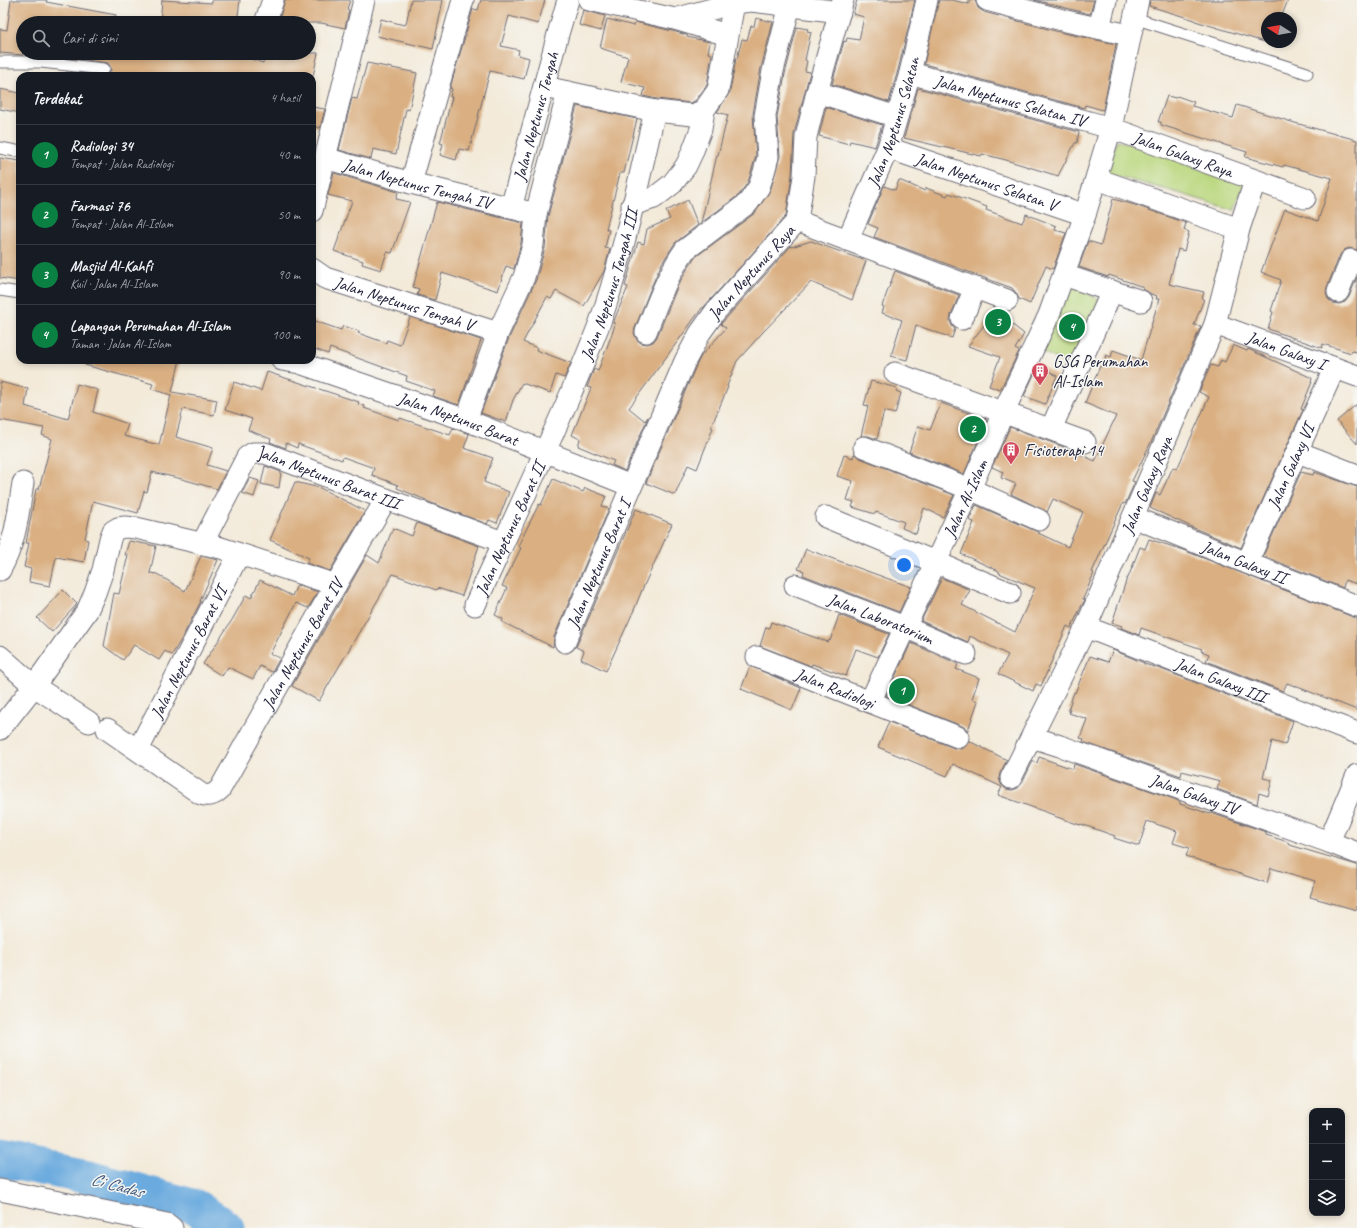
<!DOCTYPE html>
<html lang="id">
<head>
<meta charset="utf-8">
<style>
  :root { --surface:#171b24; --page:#242831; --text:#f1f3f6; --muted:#9ea1a6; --line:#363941; --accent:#0b8043 }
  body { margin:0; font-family:Caveat,sans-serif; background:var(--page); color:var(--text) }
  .controls { position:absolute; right:12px; bottom:12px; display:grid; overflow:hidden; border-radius:8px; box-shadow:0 2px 6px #0003 }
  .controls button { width:36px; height:36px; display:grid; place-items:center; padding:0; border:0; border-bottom:1px solid var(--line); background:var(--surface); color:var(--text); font:20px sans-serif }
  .compass { position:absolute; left:1261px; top:12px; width:36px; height:36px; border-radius:50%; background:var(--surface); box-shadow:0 2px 6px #0003; rotate:281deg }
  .you { position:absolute; left:904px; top:565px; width:14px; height:14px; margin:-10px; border:3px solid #fff; border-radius:50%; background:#1a73e8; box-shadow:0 0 0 6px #1a73e833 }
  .badge { display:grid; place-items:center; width:26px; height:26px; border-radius:50%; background:var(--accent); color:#fff; font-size:13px; font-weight:700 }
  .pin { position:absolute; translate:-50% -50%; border:2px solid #fff; box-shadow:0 1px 4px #0006 }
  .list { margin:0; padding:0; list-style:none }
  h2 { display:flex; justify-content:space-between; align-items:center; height:52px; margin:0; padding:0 16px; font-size:17px }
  h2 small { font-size:13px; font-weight:400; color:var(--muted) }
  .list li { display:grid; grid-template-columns:26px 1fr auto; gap:12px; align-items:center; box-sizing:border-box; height:60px; padding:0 16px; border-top:1px solid var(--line) }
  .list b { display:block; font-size:15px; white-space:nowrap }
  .list p { margin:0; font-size:13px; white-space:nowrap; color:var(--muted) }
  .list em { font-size:13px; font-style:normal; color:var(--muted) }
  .icon { flex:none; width:22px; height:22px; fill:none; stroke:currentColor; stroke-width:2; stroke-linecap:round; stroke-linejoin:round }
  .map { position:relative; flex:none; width:1357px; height:1228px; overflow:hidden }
  .search { position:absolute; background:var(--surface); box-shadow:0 2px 6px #0003; left:16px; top:16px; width:300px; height:44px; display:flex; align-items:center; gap:10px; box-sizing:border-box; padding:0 14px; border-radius:22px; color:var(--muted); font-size:15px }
  .panel { position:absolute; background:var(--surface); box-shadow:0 2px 6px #0003; left:16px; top:72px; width:300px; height:292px; border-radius:12px }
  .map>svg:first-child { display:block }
  .green { fill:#bad77e; stroke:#6e7c5c }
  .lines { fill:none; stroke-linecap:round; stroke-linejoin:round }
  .river { stroke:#6baade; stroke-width:35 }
  .building { fill:#dab083 }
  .lane-casing { stroke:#6b6872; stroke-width:13 }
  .street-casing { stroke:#6b6872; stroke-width:23 }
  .lane { stroke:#fff; stroke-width:11 }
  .street { stroke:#fff; stroke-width:21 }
  .labels { text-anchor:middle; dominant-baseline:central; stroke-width:3; stroke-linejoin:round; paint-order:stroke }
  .street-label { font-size:17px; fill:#22223b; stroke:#f6f6f2 }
  .poi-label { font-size:17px; fill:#22223b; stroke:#f6f6f2; text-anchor:start }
  .water-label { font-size:18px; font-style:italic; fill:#3f587c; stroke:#f6f6f2 }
</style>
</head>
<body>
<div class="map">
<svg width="1357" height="1228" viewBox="0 0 1357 1228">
  <rect width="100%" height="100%" fill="#f6f6f2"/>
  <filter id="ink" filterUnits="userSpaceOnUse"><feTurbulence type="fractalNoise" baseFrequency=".025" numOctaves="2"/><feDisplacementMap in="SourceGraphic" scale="8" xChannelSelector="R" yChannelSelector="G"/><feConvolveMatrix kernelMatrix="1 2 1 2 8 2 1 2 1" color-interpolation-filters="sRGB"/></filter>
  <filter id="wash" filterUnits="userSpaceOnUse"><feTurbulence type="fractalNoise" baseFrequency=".012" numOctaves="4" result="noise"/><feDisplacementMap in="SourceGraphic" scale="16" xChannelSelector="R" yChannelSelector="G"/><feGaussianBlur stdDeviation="0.9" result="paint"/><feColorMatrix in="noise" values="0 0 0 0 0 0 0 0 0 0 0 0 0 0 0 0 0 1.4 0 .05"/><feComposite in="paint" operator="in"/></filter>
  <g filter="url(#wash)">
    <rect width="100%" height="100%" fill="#f3ead9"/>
    <!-- green -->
    <g class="green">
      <path d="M1117,140l128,43 -11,27 -59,-18 -70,-19z"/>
      <path d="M1070,284l34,18 -32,65 -31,-16z"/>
    </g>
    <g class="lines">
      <!-- river -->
      <path class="river" d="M0,1160l89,17 107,30 31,21"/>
    </g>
    <g id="blocks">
      <!-- building -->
      <g class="building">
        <path d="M11,0h36l-1,2 70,13 -1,8h-92v32l-23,-2v-24l7,1z"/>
        <path d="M162,0l50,3v-3h28l-3,23 -30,-3 -1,3h-46z"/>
        <path d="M285,0h65l-3,9 2,1 -4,18 -24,-5h-43z"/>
        <path d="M411,0h32l-10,49 -56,-13 4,-17 23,6 2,-1z"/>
        <path d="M481,0h64l-7,24 -29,-8 -8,30 18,4 -1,5 11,3 -5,21 -34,-8 -21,80 -10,-2 -3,11 -16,-5 3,-11 -3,-1 12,-46h-2l2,-8 -2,-1 23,-79 5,1z"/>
        <path d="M857,0h58l-17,70 -9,32 -57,-18 12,-43 2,1 1,-4 12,2 5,-23 -11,-3z"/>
        <path d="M939,0h13l17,4v-4h6l3,8 6,4 79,21 53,11 -13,66 -18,-5 -1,3 -160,-44z"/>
        <path d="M1034,0h60l-4,14z"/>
        <path d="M1150,0h138l-7,18h-14v24h5l-1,2 -76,-23v-1l-46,-14z"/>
        <path d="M583,10l22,6 -4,15 -22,-6z"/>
        <path d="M756,18l17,4 -12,46 -8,46 3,42 -8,26 -9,13 -38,28 16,-68h1l10,-40 -11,-3 13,-20 6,-34 1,1 5,-20 5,1 4,-14h3z"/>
        <path d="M607,19l27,7 1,-4 37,9 15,4v2l23,5 -2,11 4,1 -5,31 -11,15 -5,3 -34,-4 -14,-3 2,-8 -24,-6 7,-25 -28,-9z"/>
        <path d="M797,27l11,2 -1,2 4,1 -6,28 2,1 -2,10 5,1 -16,62 -2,41 -6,41 -83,92h-1l-73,100 16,13 3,-4 -23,54 -13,-6 2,-4 -36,-15 2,-7 -8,-4 19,-47 -4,-1 7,-18 4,2 15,-40 2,-7 -2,-1 15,-36 -3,-1 13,-44 6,2 3,-15 23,-10 -4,-8 22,-11 10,25 -23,18 -13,20 -10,22 -17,43 -1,5 3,7 4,3 6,1 6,-2 4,-5 21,-52 16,-27 61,-45 15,-22 10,-35 -3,-39 8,-43z"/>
        <path d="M70,53h165l28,10 2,-10h53l-5,23h-247v-4l38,4 5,-3 2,-3 -1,-4 -2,-3 -39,-5z"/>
        <path d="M367,63l50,10 -8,37 -3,-1 -10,45 -23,-5 -2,10 -32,-9 13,-52 5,1z"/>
        <path d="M918,88l161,44 -2,11h-2l-17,33 -52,-16 -24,-6 -1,2 -77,-18z"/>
        <path d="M0,89l20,4v20l-20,-4z"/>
        <path d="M1167,96l9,2 1,-2 17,6 -2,4 41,12 4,-13 58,18 62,17v110l-8,-2 -5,2 -4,5 -13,32 -1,6 2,6 5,4 6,1 6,-2 4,-5 8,-20v75l-5,-1 -1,2 -28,-9 -1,4 -54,-19 5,-17 -2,-1 10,-31 -20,-8 24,-63 33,12 14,-43 -48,-13 -1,2 -38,-10 2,-5 -86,-27v-3h-3z"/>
        <path d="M577,106l60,13 -13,54h-4l-14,56 3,1 -4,18 5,1 -6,22 -20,35 -28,-15 -5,8 -4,-2 -24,45 14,6 -1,2 35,13 -7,15 -8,-3 -6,18 -28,-10 -9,17 -7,22 -25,-9 28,-75 27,-58 9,-32 3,-32z"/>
        <path d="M312,107l13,2 -5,19 -8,-2z"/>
        <path d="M826,107l56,18 -7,22 -25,-6 -1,3 -30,-8z"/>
        <path d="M0,158l20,3v120l-20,-3z"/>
        <path d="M334,173l64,19 -2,7 14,3 -18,51 -5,-1 -6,18 -19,-6 1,-3 -29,-10 18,-50 -24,-6z"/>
        <path d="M899,180l26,11 1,-3 21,8 2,-3 38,14 -1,3 36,13 4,-9 30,12 -1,4 11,3 -13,36 -7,-3 -16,38 -11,-5 -3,-6 -4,-5 -138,-51 4,-9 -10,-4 16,-38 11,4z"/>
        <path d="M1113,199l22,6 51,18 -2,7 5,2 -5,19 -6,-2 -9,35 35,8 -2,7h2l-10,26 7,1 -48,112 -21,43 3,1 -10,22 -2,-1 -31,69 2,1 -11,26 2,1 -3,5 -11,23 -4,-2 -26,60 -5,-2 -3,7 -35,-17 10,-19 -38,-19 -2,6 -47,-21 21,-43 28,12 -8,15 53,27 20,-44 -36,-15v-2l-38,-17 13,-32 -5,-2 7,-15 62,27v1l30,14 15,-35 -30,-13 -6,13 -36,-18 5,-10 -15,-6 2,-6 -11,-5 18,-40 59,22 26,12 21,-45 -31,-13 15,-37 2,1 4,-12 5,2 2,-7 28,10 18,-61h-3l1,-3 -6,-2 -8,-5v-2l-34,-12 -1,2 -29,-10 9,-26 13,4z"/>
        <path d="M437,202l86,21 -2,20 -7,26 -8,-3 -8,25 -56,-18 -7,27 -18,-5 2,-6 -6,-2z"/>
        <path d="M811,241l55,20 -14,39 -41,-18 -48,50 -26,29 -10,25 1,1 -17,40 2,1 -16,41 -9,-4 -13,30 -29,-12 50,-117 5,-10 25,-28 -5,-4 70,-78v1z"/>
        <path d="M895,271l64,24 -8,20 -1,6 2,5 3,3 -3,9 -36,-13 -9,35 -16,-4 11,-36 -20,-7 2,-6 -2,-1z"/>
        <path d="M995,311l29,23 -9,15 4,2 -19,39 -11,-4 11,-29 -32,-11z"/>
        <path d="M410,317l71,23 -22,65 -26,-9 2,-5 -29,-10 1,-5 -77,-28 -2,6 -16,-6v-28l29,10 2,-4 16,5 -1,2 28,10 1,-3 13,5z"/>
        <path d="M1233,345l14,6 1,-2 64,29 -1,4h1l-11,27 2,1 -62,138 -47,-20 -44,-20 6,-15 4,2 13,-28 4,2 32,-72 -10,-5 12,-27 7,2 3,-7 4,2z"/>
        <path d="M85,360h95l-8,32 45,8 -3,15 -31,-6 -7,28 37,11 -6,17 19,6 -9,18 -35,-10 -30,-7 -5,20 -3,-1 -6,22 -45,-12 -8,38 3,1 -4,22 -28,-5 -6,29 -21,-4 2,-13 -7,-2 5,-24h-3l10,-54h3l13,-50 -10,-4 2,-7 -44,-8v-38l28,7 -3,17 43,13 9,-35 21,6 -5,22 35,12 -4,12 35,9 12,-50 -20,-6 2,-5 -68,-19z"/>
        <path d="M1039,364l18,12 -12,28 -21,-8z"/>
        <path d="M267,372l92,30 -1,2 7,2 -1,2 35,12 1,-2 50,17 3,-7 16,6 -5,14 29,10 -9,24 25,10 -12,31 -8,-3 -2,4 -61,-23v-1l-29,-12 1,-3 -26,-10 2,-7 -31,-11 -1,3 -44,-16 -1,4 -11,-5v5l-16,-6 1,-3 -23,-9 4,-11 -27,-9 9,-28 27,9z"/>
        <path d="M871,381l26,7 -1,3 5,2 -6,21 -11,-3 -7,28 -9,-3h-7l7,-30 -4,-1z"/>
        <path d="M941,403l46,17 -23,54 -55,-22 9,-26 12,4z"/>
        <path d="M1357,404v40l-20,-23z"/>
        <path d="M854,454l6,4 94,37 -11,22 -19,-9 -8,26 -14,-6 2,-6 -28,-10 -1,2 -23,-7 2,-5 -7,-2 6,-19 -16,-5 7,-21 9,3z"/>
        <path d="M265,466l16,6 -2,16 -18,-4z"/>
        <path d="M1301,472l12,3 1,-3 43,15v97l-12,-4 -2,8 -80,-32z"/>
        <path d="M250,478l9,3 -5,16 -12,-4z"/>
        <path d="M553,479l30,13 2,-4 21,8 -4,10 7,3 -55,128 -1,10 -51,-25 1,-3 -8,-4 12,-27 -5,-2 19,-38 -3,-2 21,-42 2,1z"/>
        <path d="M295,482l25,6 45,23 -35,60 -24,-8 3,-5 -39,-18z"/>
        <path d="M636,509l36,15 -30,66 -8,20 -28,61 -25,-12 3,-8 -8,-4z"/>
        <path d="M417,523l62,23 -17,50 -25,-8 -1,2 -43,-16 -74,127 -27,-15 75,-131 12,8 14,-35 19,8z"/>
        <path d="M1149,539l34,11 170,67 4,1v92l-70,-27 -4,8 -77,-30 3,-7 -8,-3 1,-2 -61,-21 -2,7 -18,-7 1,-2 -10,-3 15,-45h1l12,-31 5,2z"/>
        <path d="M129,541l27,5 -6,27 7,1 28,17 16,-35 17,4 -18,41h1l-19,37 -10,17 -7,-4 -6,9 -25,-15 -11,15 -19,-14 10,-53 5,1 9,-39h-3z"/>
        <path d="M806,549l105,38 -12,25 -96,-37 1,-4 -6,-2z"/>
        <path d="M260,580l32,16 5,-11 21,7 -10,16 -12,-5 -26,51 10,4 -8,14 -12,-6 -7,13 -25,-12 -6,9 -19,-12 29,-44 14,-25 5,3z"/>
        <path d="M63,590l14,14 -25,28 -15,-14z"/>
        <path d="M839,615l50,19 -11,23 -22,-8 -10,27 -34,-12 -1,2 -51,-20 6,-19 3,1 2,-6 57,20 1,-2 1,1z"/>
        <path d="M911,643l47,21 -2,5 23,9 -7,21 6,2 -10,29 -6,-4 -76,-30z"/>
        <path d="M1113,650l31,13v1l17,5 132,52 -8,24 -13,-4 -9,37 9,2 -4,16 -9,-3 -2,11 -40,-15 3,-8 -38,-10 -1,5 -98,-34 1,-3 -4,-1 7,-19 -18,-6 1,-3h-2l6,-18 1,1 15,-37 18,6z"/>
        <path d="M750,666l51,22 -9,22 -51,-21z"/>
        <path d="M889,722l65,26 6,1 5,-2 4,-6 38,19 -7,13 -1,5 2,6 5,5 6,1 6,-2 4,-5 11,-22 4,2 2,-6 34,12 1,-5 100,35 6,3v2l30,10 1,-1 55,19v3l22,7v2l5,2 64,19v45l-47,-13 5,-16 -44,-13 -4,15 -81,-27 3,-8 -16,-5 4,-12 -30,-10 -8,25 -25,-8 1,-2 -34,-12 -1,1 -26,-9v-1l-56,-20 4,-8 -49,-23 -6,12 -69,-29z"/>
      </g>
    </g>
  </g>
  <g filter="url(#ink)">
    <use href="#blocks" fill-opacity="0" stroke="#6b6872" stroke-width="1"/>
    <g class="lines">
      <!-- lane casing -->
      <g class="lane-casing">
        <g id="lane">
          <path d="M1134,18l173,55"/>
          <path d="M0,62h41l63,7"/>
          <path d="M0,148l16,3"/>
          <path d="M0,290l20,3"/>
        </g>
      </g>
      <!-- street casing -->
      <g class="street-casing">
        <g id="street">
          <path d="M589,0l86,19 52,16"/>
          <path d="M987,0l79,21 63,14"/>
          <path d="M675,19l59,-16"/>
          <path d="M265,23l8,-23"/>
          <path d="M1099,28l7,-28"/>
          <path id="s1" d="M910,73l201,55 194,70"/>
          <path d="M554,89l101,22 38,4 11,-5"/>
          <path d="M817,92l80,25"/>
          <path id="s2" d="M888,148l197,67"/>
          <path id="s3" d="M325,158l86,25 125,31"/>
          <path d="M1097,179l142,50"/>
          <path d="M411,183l52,-183"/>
          <path d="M632,205l22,-7 18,-14 14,-18 6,-13 9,-24 3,-19 14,-20 16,-87 17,-2 89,11"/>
          <path id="s4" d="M511,208l47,-174 10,-34"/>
          <path d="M312,211l52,-211"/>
          <path d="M797,221l210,79"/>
          <path id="s5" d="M848,239l40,-91 22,-75 17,-73"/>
          <path id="s6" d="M312,269l13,9 173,55"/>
          <path d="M1064,275l77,26"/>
          <path d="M1338,292l13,-32"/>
          <path d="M962,319l13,-31"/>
          <path id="s7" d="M1215,324l142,52"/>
          <path d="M646,332c11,-28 21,-57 39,-82l63,-47 11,-16 5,-15 4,-15 -3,-41 8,-45 17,-66"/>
          <path id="s8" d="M282,360l18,3 166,57 165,66"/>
          <path d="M895,373l190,69"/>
          <path d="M466,420l32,-87 26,-56 9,-32 3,-31 32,-122"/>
          <path d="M1051,429l61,-138"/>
          <path d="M864,447l106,42 69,31"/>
          <path d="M1298,452l59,23"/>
          <path d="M826,517l184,76"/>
          <path id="s9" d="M1133,517l114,46 110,43"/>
          <path id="s10" d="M202,544l45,-87 6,-4h12l121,46 117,43"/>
          <path id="s11" d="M1247,563l87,-194"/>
          <path d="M0,570c16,-28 18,-56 23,-87"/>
          <path id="s12" d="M795,585l110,42 61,27"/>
          <path id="s13" d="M475,605c32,-71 65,-141 96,-212 10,-24 20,-47 29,-71 24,-68 38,-140 55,-211"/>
          <path id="s14" d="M1086,627l271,106"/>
          <path id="s15" d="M565,642l120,-281 15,-28 15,-21 82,-91 7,-45 2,-39 11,-45 26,-92"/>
          <path d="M0,656l34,30 55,36"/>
          <path id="s16" d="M757,657l201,80"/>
          <path id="s17" d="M870,702l100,-213 33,-76 46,-98 36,-100 26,-87 27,-128"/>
          <path d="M0,729l34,-43 53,-75 8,-18 8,-23 7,-31 3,-8 5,-3 7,-1 11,1 85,20 115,37"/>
          <path id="s18" d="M107,729l94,65c8,3 13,1 19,-5l101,-179 65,-111"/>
          <path id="s19" d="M1032,737l28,9 269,96 28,11"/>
          <path id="s20" d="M138,750l101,-196"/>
          <path id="s21" d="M1011,778l75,-151 129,-303 24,-95 16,-48"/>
          <path d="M1329,842l28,-67"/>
          <path d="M0,1190l167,34 5,4"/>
        </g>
      </g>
      <!-- lane -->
      <use href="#lane" class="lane"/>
      <!-- street -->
      <use href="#street" class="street"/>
    </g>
  </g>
  <!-- icons -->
  <defs>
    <g id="building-pin" transform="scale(0.9)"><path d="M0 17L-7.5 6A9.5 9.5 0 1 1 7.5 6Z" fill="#d1495b" stroke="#f6f6f2"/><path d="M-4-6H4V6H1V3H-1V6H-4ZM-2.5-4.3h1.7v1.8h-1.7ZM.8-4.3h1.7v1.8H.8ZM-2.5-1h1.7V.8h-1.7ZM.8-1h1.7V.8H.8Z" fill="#fff"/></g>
  </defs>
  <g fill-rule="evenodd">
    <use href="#building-pin" x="1040" y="371"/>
    <use href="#building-pin" x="1011" y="450"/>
  </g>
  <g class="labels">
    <!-- street labels -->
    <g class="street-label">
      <text stroke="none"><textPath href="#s1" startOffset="104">Jalan Neptunus Selatan IV</textPath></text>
      <text stroke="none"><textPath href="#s4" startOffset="95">Jalan Neptunus Tengah</textPath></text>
      <text stroke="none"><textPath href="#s5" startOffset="126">Jalan Neptunus Selatan</textPath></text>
      <text stroke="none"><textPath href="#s1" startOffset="285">Jalan Galaxy Raya</textPath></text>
      <text stroke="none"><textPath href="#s2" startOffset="104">Jalan Neptunus Selatan V</textPath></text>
      <text stroke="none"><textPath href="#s3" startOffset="96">Jalan Neptunus Tengah IV</textPath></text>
      <text stroke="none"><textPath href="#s15" startOffset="417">Jalan Neptunus Raya</textPath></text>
      <text stroke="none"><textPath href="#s13" startOffset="348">Jalan Neptunus Tengah III</textPath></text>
      <text stroke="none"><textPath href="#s6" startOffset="99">Jalan Neptunus Tengah V</textPath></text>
      <text stroke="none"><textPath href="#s7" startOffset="76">Jalan Galaxy I</textPath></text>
      <text stroke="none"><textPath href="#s8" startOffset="186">Jalan Neptunus Barat</textPath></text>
      <text stroke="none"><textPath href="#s11" startOffset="106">Jalan Galaxy VI</textPath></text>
      <text stroke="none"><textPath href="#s10" startOffset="185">Jalan Neptunus Barat III</textPath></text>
      <text stroke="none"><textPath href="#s21" startOffset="323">Jalan Galaxy Raya</textPath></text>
      <text stroke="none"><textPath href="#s17" startOffset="225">Jalan Al-Islam</textPath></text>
      <text stroke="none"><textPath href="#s13" startOffset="84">Jalan Neptunus Barat II</textPath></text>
      <text stroke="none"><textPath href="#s9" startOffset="120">Jalan Galaxy II</textPath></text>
      <text stroke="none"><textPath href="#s15" startOffset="85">Jalan Neptunus Barat I</textPath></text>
      <text stroke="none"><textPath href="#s12" startOffset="92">Jalan Laboratorium</textPath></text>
      <text stroke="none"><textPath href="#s18" startOffset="302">Jalan Neptunus Barat IV</textPath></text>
      <text stroke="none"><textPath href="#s20" startOffset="110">Jalan Neptunus Barat VI</textPath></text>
      <text stroke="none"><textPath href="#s14" startOffset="145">Jalan Galaxy III</textPath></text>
      <text stroke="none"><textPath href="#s16" startOffset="84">Jalan Radiologi</textPath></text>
      <text stroke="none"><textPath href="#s19" startOffset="172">Jalan Galaxy IV</textPath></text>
    </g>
    <!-- poi labels -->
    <g class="poi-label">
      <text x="1053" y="361">GSG Perumahan<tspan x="1053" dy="20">Al-Islam</tspan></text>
      <text x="1024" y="450">Fisioterapi 14</text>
    </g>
    <!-- water labels -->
    <g class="water-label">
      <text transform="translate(117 1185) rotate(15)">Ci Cadas</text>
    </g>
  </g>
</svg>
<div class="controls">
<button>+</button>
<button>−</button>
<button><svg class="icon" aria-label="layers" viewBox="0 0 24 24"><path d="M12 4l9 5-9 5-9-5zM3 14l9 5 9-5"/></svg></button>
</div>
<svg class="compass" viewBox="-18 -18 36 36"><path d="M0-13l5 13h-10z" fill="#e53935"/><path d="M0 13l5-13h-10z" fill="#9ea1a6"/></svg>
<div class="you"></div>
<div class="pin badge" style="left:902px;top:691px">1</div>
<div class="pin badge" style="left:973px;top:429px">2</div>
<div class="pin badge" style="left:998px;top:322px">3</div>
<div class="pin badge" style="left:1072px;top:327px">4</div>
<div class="search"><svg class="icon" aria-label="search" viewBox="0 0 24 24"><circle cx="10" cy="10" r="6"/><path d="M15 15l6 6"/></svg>Cari di sini</div>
<section class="panel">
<h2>Terdekat<small>4 hasil</small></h2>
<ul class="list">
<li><span class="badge">1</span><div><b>Radiologi 34</b><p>Tempat · Jalan Radiologi</p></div><em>40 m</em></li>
<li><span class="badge">2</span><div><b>Farmasi 76</b><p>Tempat · Jalan Al-Islam</p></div><em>50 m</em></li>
<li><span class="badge">3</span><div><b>Masjid Al-Kahfi</b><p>Kuil · Jalan Al-Islam</p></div><em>90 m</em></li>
<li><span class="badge">4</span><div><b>Lapangan Perumahan Al-Islam</b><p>Taman · Jalan Al-Islam</p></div><em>100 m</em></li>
</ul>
</section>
</div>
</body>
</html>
